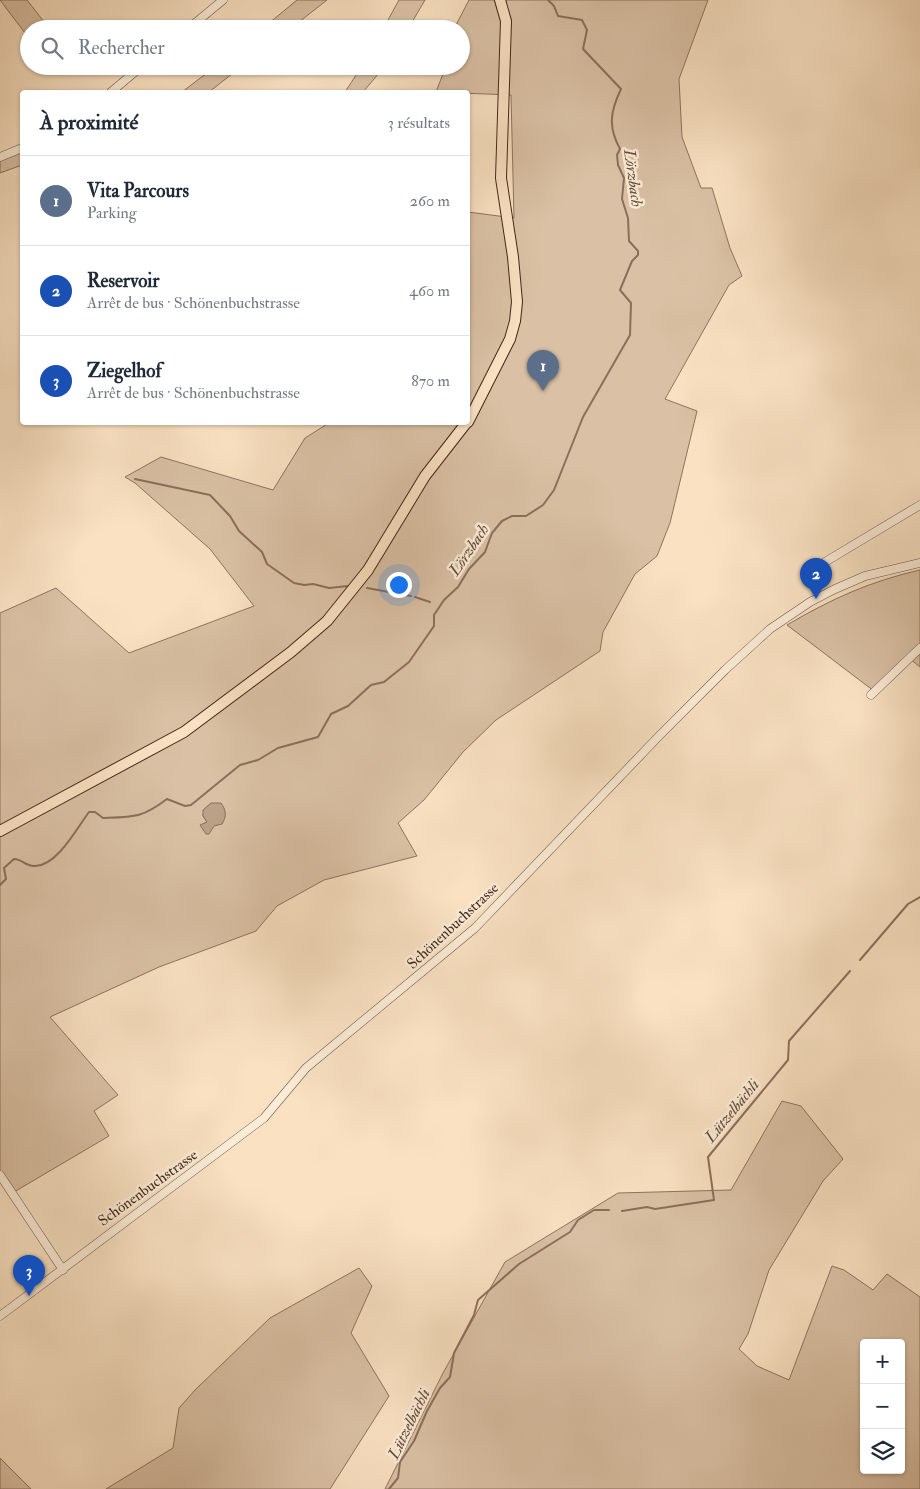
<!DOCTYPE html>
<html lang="fr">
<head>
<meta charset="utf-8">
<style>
  :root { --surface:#fff; --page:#f6f6f7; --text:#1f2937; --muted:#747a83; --line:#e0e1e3; --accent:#ea580c }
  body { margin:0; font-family:"IM FELL Double Pica",serif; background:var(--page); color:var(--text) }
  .controls { position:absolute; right:15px; bottom:15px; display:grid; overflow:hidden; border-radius:5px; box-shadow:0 1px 4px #0004 }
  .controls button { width:45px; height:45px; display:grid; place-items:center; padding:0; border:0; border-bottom:1px solid var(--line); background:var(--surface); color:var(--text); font:25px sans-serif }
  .you { position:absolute; left:398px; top:584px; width:18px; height:18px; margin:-12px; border:4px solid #fff; border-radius:50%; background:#1a73e8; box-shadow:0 0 0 8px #1a73e833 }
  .badge { display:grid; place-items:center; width:32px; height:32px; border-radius:50%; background:var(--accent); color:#fff; font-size:16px; font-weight:700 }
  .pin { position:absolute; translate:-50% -41px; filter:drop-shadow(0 1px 2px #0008) }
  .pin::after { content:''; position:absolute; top:26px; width:18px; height:15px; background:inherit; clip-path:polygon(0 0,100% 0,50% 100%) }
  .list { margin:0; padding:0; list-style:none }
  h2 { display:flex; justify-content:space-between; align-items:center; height:65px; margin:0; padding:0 20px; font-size:21px }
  h2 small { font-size:16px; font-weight:400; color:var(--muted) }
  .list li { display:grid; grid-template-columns:32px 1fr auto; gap:15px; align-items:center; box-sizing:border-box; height:90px; padding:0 20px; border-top:1px solid var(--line) }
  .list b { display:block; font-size:19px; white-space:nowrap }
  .list p { margin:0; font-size:16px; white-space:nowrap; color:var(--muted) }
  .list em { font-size:16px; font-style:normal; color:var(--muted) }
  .icon { flex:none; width:28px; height:28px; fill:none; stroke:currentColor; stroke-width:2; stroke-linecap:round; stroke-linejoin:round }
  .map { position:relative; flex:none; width:920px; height:1489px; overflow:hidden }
  .search { position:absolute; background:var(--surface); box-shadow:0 1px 4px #0004; left:20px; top:20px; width:450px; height:55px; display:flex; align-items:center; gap:12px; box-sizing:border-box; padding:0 18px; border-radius:28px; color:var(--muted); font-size:19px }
  .panel { position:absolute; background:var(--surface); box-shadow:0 1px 4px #0004; left:20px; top:90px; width:450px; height:335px; border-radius:5px }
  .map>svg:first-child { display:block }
  .green { fill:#dac1a5; stroke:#8e735e; fill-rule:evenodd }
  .water { fill:#bba188; stroke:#8b6f5b }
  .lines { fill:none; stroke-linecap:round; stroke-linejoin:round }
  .stream { stroke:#8b6f5b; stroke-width:2 }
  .minor-casing { stroke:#705442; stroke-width:9 }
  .major-casing { stroke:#432517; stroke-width:12 }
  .minor { stroke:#fbecd7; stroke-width:8 }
  .major { stroke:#f9e1c2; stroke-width:10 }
  .labels { text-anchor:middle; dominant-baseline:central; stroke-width:5; stroke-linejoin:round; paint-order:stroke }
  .street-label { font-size:15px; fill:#432517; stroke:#fbecd7 }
  .water-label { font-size:16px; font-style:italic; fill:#674a39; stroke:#fbecd7 }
</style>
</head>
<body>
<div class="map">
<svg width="920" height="1489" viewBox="0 0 920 1489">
  <rect width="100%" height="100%" fill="#f9e1c2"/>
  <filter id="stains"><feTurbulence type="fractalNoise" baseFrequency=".004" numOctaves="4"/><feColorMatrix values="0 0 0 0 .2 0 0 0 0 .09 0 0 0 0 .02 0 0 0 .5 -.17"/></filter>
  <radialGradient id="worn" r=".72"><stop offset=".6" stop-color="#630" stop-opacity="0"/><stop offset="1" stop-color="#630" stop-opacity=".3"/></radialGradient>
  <!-- green -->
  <g class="green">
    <path d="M0,0h27l18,23 -7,6h-9l-1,8z"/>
    <path d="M297,0h30l-37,29h-28z"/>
    <path d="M399,0h26l-17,29h-25z"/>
    <path d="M469,0h239l-29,79 3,58 19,51h11l18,60 12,28 -13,9 -64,114 32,12 -27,112 -13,33 -22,18 -32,58 -3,19 -104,69 -33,32 -39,48 -26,23 19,33 -93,24 -47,26 -21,25 -97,36 -109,50 68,78 -24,16 15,25 -95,56 -14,-15v-564l56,-25 73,65 125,-47 -44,-57 -75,-66 -10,-6 36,-20 112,33 32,-52 24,-15 139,-1v-210l46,6 -3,-123 -75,-3 10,-26h15v-37h-7zM211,803l6,22 -14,-1 4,-2 -4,-6 1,-6z"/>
    <path d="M216,66h26l-33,26h-27z"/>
    <path d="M362,66h23l-22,26h-18z"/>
    <path d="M22,152v13l-22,8v-12z"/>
    <path d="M920,570v97l-11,-9 -35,33 -87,-66c44,-26 84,-44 133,-55z"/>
    <path d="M782,1101l19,5 42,53 -20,22 -54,89 -21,64 -9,15 18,17 32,14 43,-114 12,4 29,20 14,-16 33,23v192h-535l58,-116 62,-111 113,-69 113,-3zM864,1343h37v127h-37z"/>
    <path d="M359,1268l13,18 -21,47 38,63 -59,93h-224l67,-41 6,-40 17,-19 74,-71z"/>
    <path d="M0,1458l31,31h-31z"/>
  </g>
  <!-- water -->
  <path class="water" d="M211,803h10c5,7 6,13 1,21l-8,2 -5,8h-3l-6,-9 7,-3 -4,-6v-6z"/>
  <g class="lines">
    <!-- stream -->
    <g class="stream">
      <path d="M135,479l75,16 20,21 9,15 23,21 5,12 27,19 10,2 9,-1 16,4 19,-2"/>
      <path d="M367,588l44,8"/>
      <path d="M415,597l15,5"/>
      <path d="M0,885l6,-6 -2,-11 10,-9c8,0 12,8 21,7 22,0 42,-38 54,-54h6l8,6c31,-1 39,0 64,-19l18,7 6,-1 49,-40 18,-5 20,-12 40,-11 13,-23 17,-8 23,-21 13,-3 25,-20 25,-36v-11l10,-15 14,-13 11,-18 16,-17 7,-19 10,-12 10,-5h14l17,-11 11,-15 29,-73 47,-82 1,-32 -11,-13 12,-29 6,-6v-4l-9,-10 -1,-23 -6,-19 2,-21 -6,-13 -1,-10 3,-6c-12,-22 -10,-37 1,-60l-38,-40 4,-19 -5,-10 -24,-4 -4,-10 -6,-6"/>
      <path d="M860,960l48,-56 12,-7"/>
      <path d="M622,1211l25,-4 8,2 59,-9 -6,-43 80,-97 1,-19 61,-70"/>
      <path d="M389,1489l9,-11 2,-16 14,-21 13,-30 13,-23 10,-11 4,-24 20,-38 4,-15 41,-36 51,-32 8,-12 16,-10h15"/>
    </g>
    <!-- minor casing -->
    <g class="minor-casing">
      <g id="minor">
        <path d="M188,29l35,-29"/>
        <path d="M111,92l31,-26"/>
        <path d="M0,157l22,-9"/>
        <path d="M809,575l1,-4 110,-66"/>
        <path d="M871,695l49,-47"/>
        <path d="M0,1175l63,95"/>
        <path d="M0,1316l264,-198 42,-50 169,-140 184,-192 66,-66 45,-41 40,-27 25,-13 30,-13 55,-13"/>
      </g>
    </g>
    <!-- major casing -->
    <g class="major-casing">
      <g id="major">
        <path d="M468,422l42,-83 5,-18 2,-19 -4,-45 -12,-79 5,-157 -6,-21"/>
        <path d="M0,831l184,-99 107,-80 36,-31 41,-51 57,-94 42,-54"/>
      </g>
    </g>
    <!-- minor -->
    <use href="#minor" class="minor"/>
    <!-- major -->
    <use href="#major" class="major"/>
  </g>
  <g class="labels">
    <!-- street labels -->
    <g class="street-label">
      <text transform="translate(453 926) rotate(-43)">Schönenbuchstrasse</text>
      <text transform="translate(148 1188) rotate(-36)">Schönenbuchstrasse</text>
    </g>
    <!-- water labels -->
    <g class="water-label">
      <text transform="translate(633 178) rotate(82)">Lörzbach</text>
      <text transform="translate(469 550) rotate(-56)">Lörzbach</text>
      <text transform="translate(732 1111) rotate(-51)">Lützelbächli</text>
      <text transform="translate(409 1424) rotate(-64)">Lützelbächli</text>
    </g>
  </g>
  <rect width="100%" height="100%" filter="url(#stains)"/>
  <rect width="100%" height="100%" fill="url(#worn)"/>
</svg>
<div class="controls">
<button>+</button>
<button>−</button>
<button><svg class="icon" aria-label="layers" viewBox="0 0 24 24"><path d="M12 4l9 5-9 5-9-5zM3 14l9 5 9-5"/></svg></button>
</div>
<div class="you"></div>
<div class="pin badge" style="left:543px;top:391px;background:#5c6f8a">1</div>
<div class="pin badge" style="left:816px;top:599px;background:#1a4fb4">2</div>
<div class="pin badge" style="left:29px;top:1296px;background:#1a4fb4">3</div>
<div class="search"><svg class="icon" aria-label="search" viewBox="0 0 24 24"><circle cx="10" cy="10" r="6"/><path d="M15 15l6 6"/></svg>Rechercher</div>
<section class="panel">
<h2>À proximité<small>3 résultats</small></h2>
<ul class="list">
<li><span class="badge" style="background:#5c6f8a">1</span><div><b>Vita Parcours</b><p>Parking</p></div><em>260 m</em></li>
<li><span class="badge" style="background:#1a4fb4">2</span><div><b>Reservoir</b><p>Arrêt de bus · Schönenbuchstrasse</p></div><em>460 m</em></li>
<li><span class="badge" style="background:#1a4fb4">3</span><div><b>Ziegelhof</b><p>Arrêt de bus · Schönenbuchstrasse</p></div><em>870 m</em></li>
</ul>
</section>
</div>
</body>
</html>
